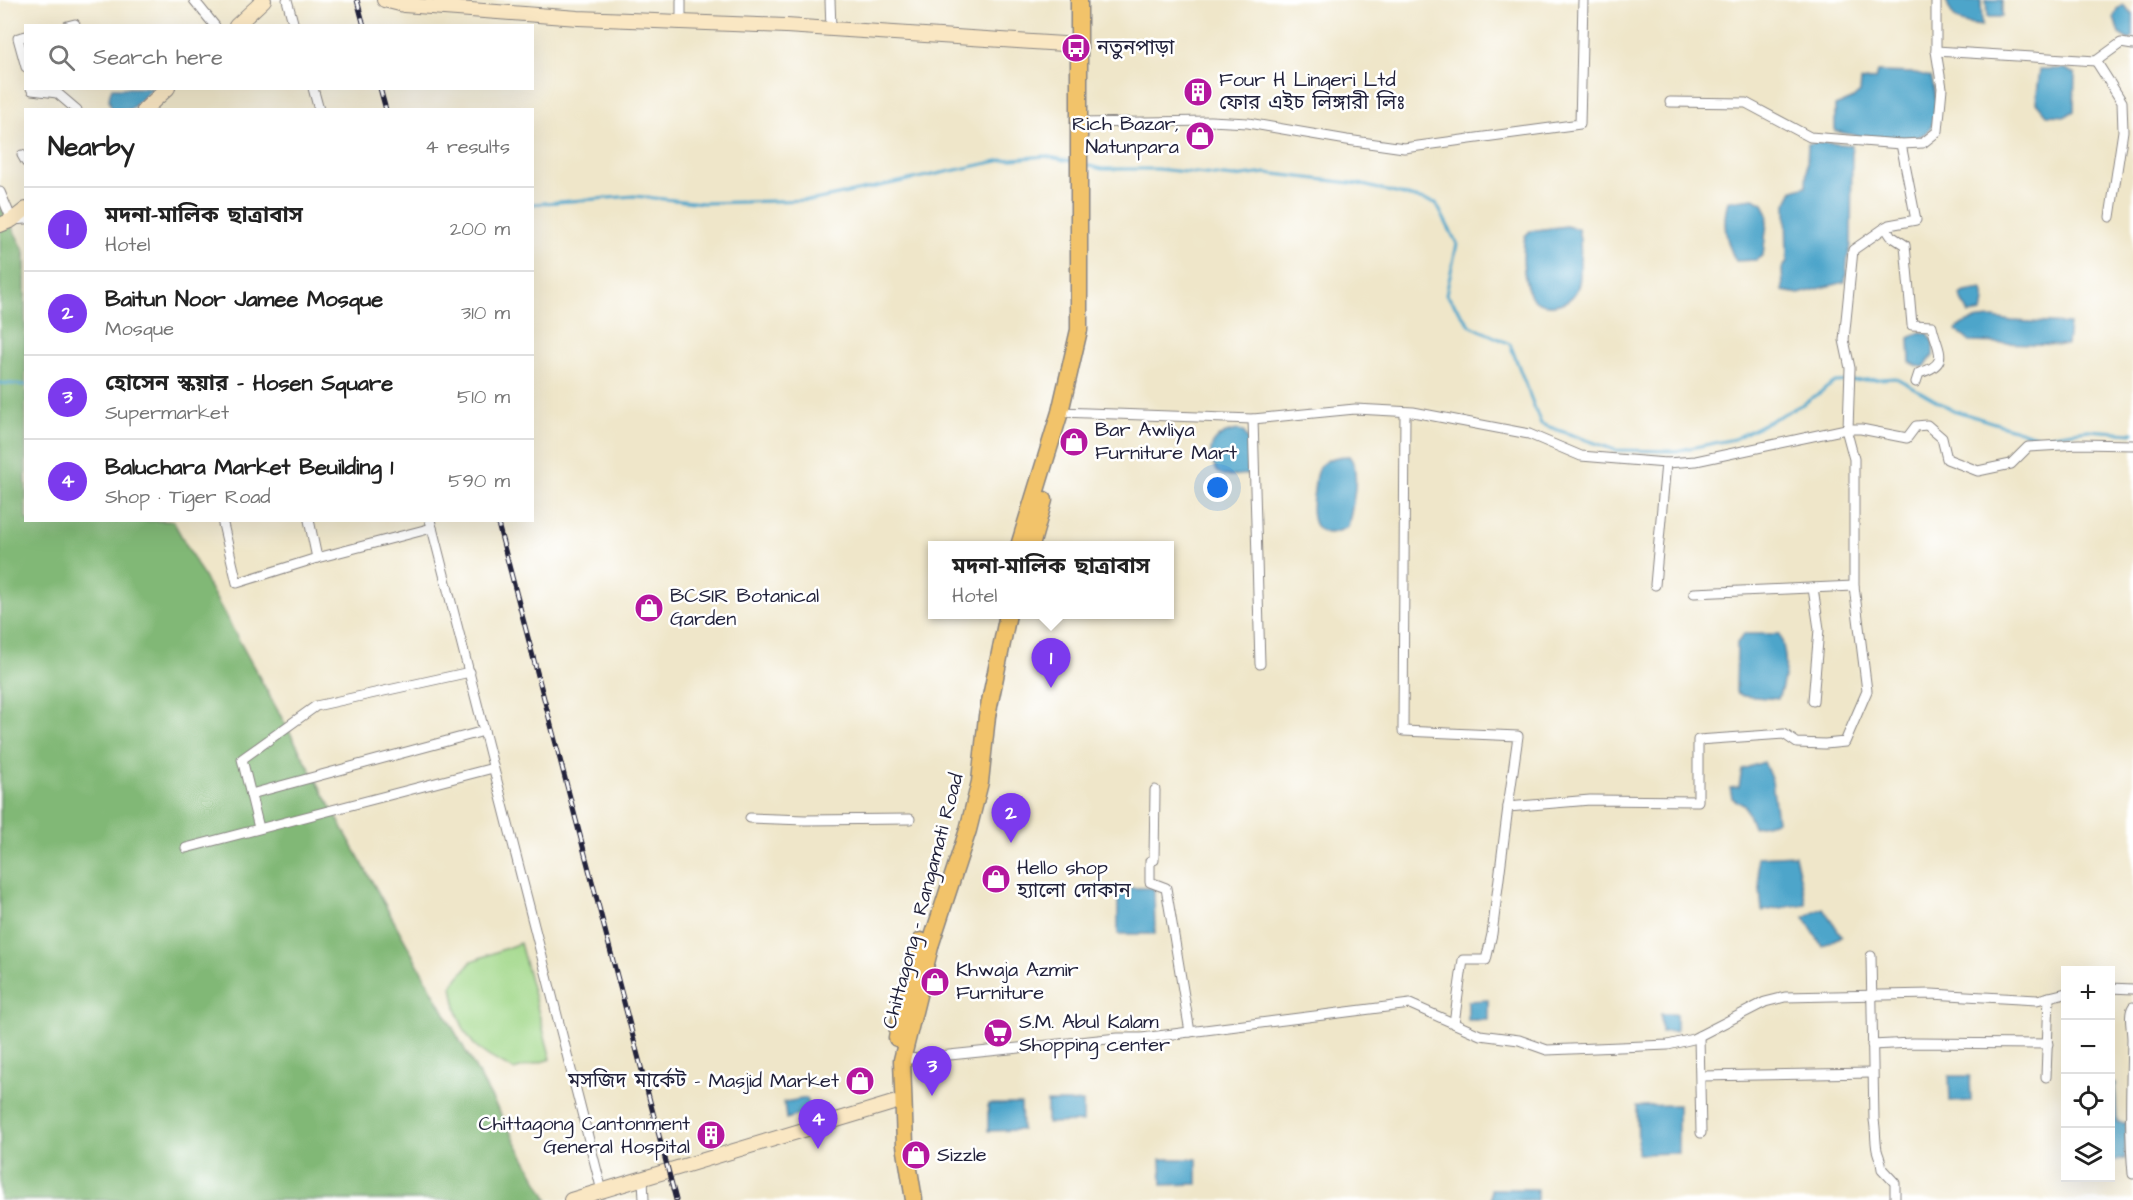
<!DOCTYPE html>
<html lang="en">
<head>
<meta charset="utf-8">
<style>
  :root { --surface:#fff; --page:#f6f6f6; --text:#222; --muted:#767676; --line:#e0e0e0; --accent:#7c3aed }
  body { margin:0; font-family:"Architects Daughter","Noto Sans Bengali",sans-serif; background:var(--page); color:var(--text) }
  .controls { position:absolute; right:18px; bottom:18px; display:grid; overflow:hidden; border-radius:0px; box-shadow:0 6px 24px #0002 }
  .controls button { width:54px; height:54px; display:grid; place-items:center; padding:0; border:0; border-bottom:2px solid var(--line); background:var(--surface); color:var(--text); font:30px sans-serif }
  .you { position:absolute; left:1218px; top:488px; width:21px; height:21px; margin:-15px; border:4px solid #fff; border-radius:50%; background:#1a73e8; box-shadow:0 0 0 9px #1a73e833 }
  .badge { display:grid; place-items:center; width:39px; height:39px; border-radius:50%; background:var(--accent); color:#fff; font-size:20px; font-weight:700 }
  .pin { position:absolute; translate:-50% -50px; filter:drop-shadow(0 2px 3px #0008) }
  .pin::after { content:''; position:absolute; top:32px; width:21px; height:18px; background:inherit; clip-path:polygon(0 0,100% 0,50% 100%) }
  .popup { position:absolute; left:928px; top:541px; width:246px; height:78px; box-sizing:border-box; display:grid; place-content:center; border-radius:0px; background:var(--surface); filter:drop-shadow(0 2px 4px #0005); font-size:20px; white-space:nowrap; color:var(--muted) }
  .popup b { font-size:22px; color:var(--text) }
  .popup::after { content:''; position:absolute; left:50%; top:100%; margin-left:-12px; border:12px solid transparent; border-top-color:var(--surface) }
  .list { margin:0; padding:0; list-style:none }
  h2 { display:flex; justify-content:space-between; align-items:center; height:78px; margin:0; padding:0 24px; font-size:26px }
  h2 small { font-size:20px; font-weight:400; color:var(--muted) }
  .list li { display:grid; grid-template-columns:39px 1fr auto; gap:18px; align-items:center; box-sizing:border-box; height:84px; padding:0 24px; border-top:2px solid var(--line) }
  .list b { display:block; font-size:22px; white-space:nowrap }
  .list p { margin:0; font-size:20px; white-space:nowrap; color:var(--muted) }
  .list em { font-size:20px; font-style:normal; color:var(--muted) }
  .icon { flex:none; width:33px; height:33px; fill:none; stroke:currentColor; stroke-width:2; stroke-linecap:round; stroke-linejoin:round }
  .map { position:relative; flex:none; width:2133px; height:1200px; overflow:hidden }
  .search { position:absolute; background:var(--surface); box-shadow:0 6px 24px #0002; left:24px; top:24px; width:510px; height:66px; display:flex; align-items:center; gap:15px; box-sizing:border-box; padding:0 21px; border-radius:0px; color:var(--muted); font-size:22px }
  .panel { position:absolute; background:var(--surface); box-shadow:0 6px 24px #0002; left:24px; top:108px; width:510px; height:414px; border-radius:0px }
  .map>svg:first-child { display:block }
  .green { fill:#a2d88a; stroke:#627d62; stroke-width:1.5 }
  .forest { fill:#81b876; stroke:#526d58; stroke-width:1.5 }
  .water { fill:#4da5ca; stroke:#386482; stroke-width:1.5 }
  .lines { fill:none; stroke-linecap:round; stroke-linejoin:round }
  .stream { stroke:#4da5ca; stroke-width:3 }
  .street-casing { stroke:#888482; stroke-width:11 }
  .secondary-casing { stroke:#888482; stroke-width:16 }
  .highway-casing { stroke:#888482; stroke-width:19 }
  .street { stroke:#fff; stroke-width:9 }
  .secondary { stroke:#fae7c3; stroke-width:14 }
  .highway { stroke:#f2c36a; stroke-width:16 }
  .rail-casing { stroke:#22223b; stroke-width:5 }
  .rail { stroke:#fff; stroke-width:3; stroke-dasharray:9; stroke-linecap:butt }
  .labels { text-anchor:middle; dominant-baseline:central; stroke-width:5; stroke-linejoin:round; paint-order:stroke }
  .poi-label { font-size:20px; fill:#22223b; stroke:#fff; text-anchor:start }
  .street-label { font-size:20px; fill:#22223b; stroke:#fff }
</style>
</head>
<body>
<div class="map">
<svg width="2133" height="1200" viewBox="0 0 2133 1200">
  <rect width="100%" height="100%" fill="#fff"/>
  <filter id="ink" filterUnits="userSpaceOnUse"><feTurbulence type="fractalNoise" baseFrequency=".0167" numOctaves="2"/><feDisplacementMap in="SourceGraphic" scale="12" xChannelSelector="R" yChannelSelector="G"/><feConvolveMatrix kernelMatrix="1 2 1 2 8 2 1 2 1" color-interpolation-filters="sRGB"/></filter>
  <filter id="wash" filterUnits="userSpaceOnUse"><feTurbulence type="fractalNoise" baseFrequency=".008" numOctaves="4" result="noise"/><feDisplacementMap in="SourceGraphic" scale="24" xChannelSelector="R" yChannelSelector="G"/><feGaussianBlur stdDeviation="1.35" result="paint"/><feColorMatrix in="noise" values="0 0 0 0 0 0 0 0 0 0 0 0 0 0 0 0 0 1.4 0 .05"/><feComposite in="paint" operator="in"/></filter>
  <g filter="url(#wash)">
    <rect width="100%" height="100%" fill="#efe6c9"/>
    <!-- green -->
    <path class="green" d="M520,943l31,116 -37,11c-10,-6 -21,-10 -30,-17 -21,-14 -29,-44 -32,-68l20,-24z"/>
    <!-- forest -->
    <path class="forest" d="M0,205l25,47 1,268 147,1 375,679h-548z"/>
    <!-- water -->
    <g class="water">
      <path d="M1946,0h35l1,26c-23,-3 -28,-3 -36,-26z"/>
      <path d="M1986,0h16v17h-15z"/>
      <path d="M2123,5l10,9v23l-4,3 -10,-6 -5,-17 3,-8z"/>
      <path d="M2040,69h25l10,5 -1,37 -8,5 -19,-1 -11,-13z"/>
      <path d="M1877,72l39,1 15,4c5,17 10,46 -7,57 -19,12 -68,2 -89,-3v-25l17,-7 8,-7 1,-11 14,-2z"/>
      <path d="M112,88h40v1l-21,20 -18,1c-5,-7 -5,-14 -1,-22z"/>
      <path d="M1815,142l37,3 -1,101 -3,10 -3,26 -46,12 -16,-3 -1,-22 5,-7 -1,-58 7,-14 13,-4 2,-42z"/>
      <path d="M1754,198l9,5 5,12 -5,40 -7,5 -20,1c-10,-18 -14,-39 -8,-60z"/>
      <path d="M1566,226l12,3c3,11 3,21 2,32 0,11 1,23 -5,32 -8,14 -36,17 -44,3 -9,-15 -9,-45 -6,-60l5,-5z"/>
      <path d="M1982,289l2,12 -2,11 -13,2 -9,-19 5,-3z"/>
      <path d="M1993,318l19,3 57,3 -2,21 -97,-3 -14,-12c8,-11 25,-11 37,-12z"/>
      <path d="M1920,332l8,1 5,10v13l-9,11 -7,-1 -7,-4 -1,-24z"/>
      <path d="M1239,430l5,2 5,11v27l-1,4c-9,1 -22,4 -29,-1 -3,-2 -4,-6 -5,-8 -10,-21 5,-33 25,-35z"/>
      <path d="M1349,456c13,13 3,53 -1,71 -35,18 -39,-9 -34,-36 1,-9 1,-20 8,-27 7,-6 18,-8 27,-8z"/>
      <path d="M1744,634h36c8,26 7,39 -2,65l-35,-3 -7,-4 1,-49z"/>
      <path d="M1764,762l8,19 5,40 -24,6 -8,-21 -13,-8 -2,-10 9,-1 3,-18z"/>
      <path d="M1795,855l11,49 -44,7 -5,-54z"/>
      <path d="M1118,888h36l1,46h-37z"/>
      <path d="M1823,908l19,28 -20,10 -18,-29z"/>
      <path d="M1488,1000v20h-20v-19z"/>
      <path d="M1661,1014h15v17l-15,1z"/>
      <path d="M1949,1076h21l1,25 -21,1z"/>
      <path d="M2111,1083h4l2,39 9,1 -1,36 -14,2z"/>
      <path d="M807,1098l4,14 -25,7 -2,-17z"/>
      <path d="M1047,1102h36v20l-36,1z"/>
      <path d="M988,1104h33l1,26 -34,1z"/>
      <path d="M1678,1105v48l-40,1 -1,-48z"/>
      <path d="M1161,1159h36v25l-35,1z"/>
      <rect x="1491" y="1189" width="46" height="11"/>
    </g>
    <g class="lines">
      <!-- stream -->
      <g class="stream">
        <path d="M1086,165l16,4h55l77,8 32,-4 93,11 77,19 21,41 -11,50 25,32 39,18 31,80 74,26 61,1 58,-12 71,-36 30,-21 61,-4 57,32 86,27 48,-7 46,3"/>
        <path d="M532,204l102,-8 69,7 111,-3 189,-40 42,-4 29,6"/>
        <path d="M0,383l26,2"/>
      </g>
    </g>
  </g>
  <g filter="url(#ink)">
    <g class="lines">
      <!-- street casing -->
      <g class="street-casing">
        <g id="street">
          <path d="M194,0l21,26"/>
          <path d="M287,0l7,26"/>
          <path d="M681,0v23"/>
          <path d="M830,0l1,29"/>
          <path d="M67,26l8,-2"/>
          <path d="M26,36l-8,2 8,29"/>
          <path d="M1936,51l160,10 25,-18 12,2"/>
          <path d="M2096,61l26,41 1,29 -13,86"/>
          <path d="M31,88l1,2 25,3 20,17"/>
          <path d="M313,88l6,22"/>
          <path d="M1670,102l76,1 64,34 91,7 22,-1 15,-12 4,-43 -6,-37v-51"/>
          <path d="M1079,123l131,-2 38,2 99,17 57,8 176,-24 3,-124"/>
          <path d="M22,155l4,7"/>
          <path d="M0,192l12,28 14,-1"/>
          <path d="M1885,227l6,9 14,9 7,80 20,1c5,24 20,38 -13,47l-3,9"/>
          <path d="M1060,412l193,7 102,-10 58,3 116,22 52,22 85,7 -11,122"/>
          <path d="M1405,412l-2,319 115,5 -10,71"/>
          <path d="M1253,419l7,245"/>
          <path d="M1848,429l2,-61 -6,-28 9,-90 36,-25 27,-5 -15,-76"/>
          <path d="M1666,463l30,-2 150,-32h15l46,9 9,-12 11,-1 15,13 5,21 31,12 33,-7 17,-17 51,-3 54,1"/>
          <path d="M222,520l15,63 80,-25 115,-30"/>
          <path d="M309,520l8,38"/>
          <path d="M430,520l172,671"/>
          <path d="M1813,588l6,41 -6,72"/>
          <path d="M1694,593l160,-7v-127l-8,-30"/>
          <path d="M1155,790l-1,70 -4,1v21l16,6 24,144"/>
          <path d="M251,794l233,-63"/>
          <path d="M750,818l55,2 105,-1"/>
          <path d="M259,828l-17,-69 74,-53 154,-34"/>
          <path d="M186,848l307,-80"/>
          <path d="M1871,956l3,164c2,11 1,20 3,30 2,8 4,9 5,19l13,14v17"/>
          <path d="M2110,988l23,1"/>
          <path d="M2133,1007c-5,8 -1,22 -1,32 -1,45 -3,90 1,135"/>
          <path d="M1454,1023l9,-63h23l6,-26 16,-127 82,-7 108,1v-61l86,-6 13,9 28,1 20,-2 22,-51 -13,-105"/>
          <path d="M1699,1036l2,97"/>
          <path d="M1872,1045l40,-2 136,1"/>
          <path d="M900,1060l218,-22h24l268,-34 70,31 39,5 28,10 121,-5 25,-6 72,-37 20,-5 146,-3 106,6 29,-7"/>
          <path d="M1701,1076l171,-3"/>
          <path d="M2046,1077l3,-80"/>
          <path d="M643,1179l1,21"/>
        </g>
      </g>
      <!-- secondary casing -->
      <g class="secondary-casing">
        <g id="secondary">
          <path d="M384,0l20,5 174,13 208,8 293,19"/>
          <path d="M236,26l28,-26"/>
          <path d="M144,110l24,-22"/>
          <path d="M0,225l12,-5 14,-11"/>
          <path d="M571,1200l322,-97"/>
        </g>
      </g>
      <!-- highway casing -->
      <g class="highway-casing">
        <g id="highway">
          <path d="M1019,546l41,-134 19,-82v-330"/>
          <path d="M1031,546l13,-46"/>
          <path d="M897,1038c5,-33 13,-65 24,-97"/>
          <path d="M914,1200l-9,-55 -3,-85 29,-117 37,-113 12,-48 7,-66 21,-102"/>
        </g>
      </g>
      <!-- street -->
      <use href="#street" class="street"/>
      <!-- secondary -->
      <use href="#secondary" class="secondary"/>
      <!-- highway -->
      <use href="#highway" class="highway"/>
      <!-- rail casing -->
      <g class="rail-casing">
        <g id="rail">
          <path d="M357,0l7,26"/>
          <path d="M380,88l6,22"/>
          <path d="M497,520l179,680"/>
        </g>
      </g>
      <!-- rail -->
      <use href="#rail" class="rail"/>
    </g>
  </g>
  <!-- icons -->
  <defs>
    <g id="bus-disc" transform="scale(1.5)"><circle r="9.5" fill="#b5179e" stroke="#fff"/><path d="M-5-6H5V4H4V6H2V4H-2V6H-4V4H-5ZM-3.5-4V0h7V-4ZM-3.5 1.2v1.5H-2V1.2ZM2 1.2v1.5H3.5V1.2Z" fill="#fff"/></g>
    <g id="building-disc" transform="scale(1.5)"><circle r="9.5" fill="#b5179e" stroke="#fff"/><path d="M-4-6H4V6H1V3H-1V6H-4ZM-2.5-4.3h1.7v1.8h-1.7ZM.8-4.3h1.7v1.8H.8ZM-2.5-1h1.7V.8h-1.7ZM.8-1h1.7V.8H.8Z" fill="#fff"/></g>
    <g id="shop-disc" transform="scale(1.5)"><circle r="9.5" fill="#b5179e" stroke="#fff"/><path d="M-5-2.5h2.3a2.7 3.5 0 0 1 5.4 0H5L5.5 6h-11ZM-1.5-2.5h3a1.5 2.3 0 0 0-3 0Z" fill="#fff"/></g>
    <g id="supermarket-disc" transform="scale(1.5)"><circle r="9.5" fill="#b5179e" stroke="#fff"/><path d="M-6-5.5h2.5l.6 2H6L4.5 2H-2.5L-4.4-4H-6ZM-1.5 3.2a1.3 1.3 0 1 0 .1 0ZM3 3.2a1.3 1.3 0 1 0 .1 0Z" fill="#fff"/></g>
  </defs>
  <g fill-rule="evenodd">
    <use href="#bus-disc" x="1076" y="48"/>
    <use href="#building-disc" x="1198" y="92"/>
    <use href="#shop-disc" x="1200" y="136"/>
    <use href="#shop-disc" x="1074" y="442"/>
    <use href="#shop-disc" x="649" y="608"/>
    <use href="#shop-disc" x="996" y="879"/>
    <use href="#shop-disc" x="935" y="982"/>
    <use href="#supermarket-disc" x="998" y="1033"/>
    <use href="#shop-disc" x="860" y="1081"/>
    <use href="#building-disc" x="711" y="1135"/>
    <use href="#shop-disc" x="916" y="1155"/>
  </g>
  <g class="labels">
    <!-- poi labels -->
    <g class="poi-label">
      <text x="1097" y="48">নতুনপাড়া</text>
      <text x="1219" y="80">Four H Lingeri Ltd<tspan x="1219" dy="23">ফোর এইচ লিঙ্গারী লিঃ</tspan></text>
      <text x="1179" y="124" text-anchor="end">Rich Bazar,<tspan x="1179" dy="23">Natunpara</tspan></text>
      <text x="1095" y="430">Bar Awliya<tspan x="1095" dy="23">Furniture Mart</tspan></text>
      <text x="670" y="596">BCSIR Botanical<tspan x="670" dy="23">Garden</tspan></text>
      <text x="1017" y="868">Hello shop<tspan x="1017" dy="23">হ্যালো দোকান</tspan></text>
      <text x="956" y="970">Khwaja Azmir<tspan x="956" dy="23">Furniture</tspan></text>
      <text x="1019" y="1022">S.M. Abul Kalam<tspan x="1019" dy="23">Shopping center</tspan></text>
      <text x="839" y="1081" text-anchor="end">মসজিদ মার্কেট - Masjid Market</text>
      <text x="690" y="1124" text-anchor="end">Chittagong Cantonment<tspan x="690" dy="23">General Hospital</tspan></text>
      <text x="937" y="1155">Sizzle</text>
    </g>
    <!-- street labels -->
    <g class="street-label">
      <text transform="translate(923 901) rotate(-75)">Chittagong - Rangamati Road</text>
    </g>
  </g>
</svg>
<div class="controls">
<button>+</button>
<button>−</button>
<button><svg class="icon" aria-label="locate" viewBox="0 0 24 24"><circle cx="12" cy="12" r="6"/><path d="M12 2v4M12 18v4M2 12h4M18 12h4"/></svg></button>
<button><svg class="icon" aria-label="layers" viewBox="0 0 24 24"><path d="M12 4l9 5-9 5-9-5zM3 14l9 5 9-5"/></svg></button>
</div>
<div class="you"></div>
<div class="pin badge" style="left:1051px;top:688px">1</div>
<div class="popup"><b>মদনা-মালিক ছাত্রাবাস</b>Hotel</div>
<div class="pin badge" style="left:1011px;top:843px">2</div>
<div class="pin badge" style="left:932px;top:1096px">3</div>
<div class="pin badge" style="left:818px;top:1149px">4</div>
<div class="search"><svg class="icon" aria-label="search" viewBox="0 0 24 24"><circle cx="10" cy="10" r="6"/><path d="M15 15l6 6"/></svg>Search here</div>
<section class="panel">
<h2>Nearby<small>4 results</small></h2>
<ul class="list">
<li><span class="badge">1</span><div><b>মদনা-মালিক ছাত্রাবাস</b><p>Hotel</p></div><em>200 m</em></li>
<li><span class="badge">2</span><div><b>Baitun Noor Jamee Mosque</b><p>Mosque</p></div><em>310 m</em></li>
<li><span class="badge">3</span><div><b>হোসেন স্কয়ার - Hosen Square</b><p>Supermarket</p></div><em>510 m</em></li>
<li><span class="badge">4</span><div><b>Baluchara Market Beuilding 1</b><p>Shop · Tiger Road</p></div><em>590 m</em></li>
</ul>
</section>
</div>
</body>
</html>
